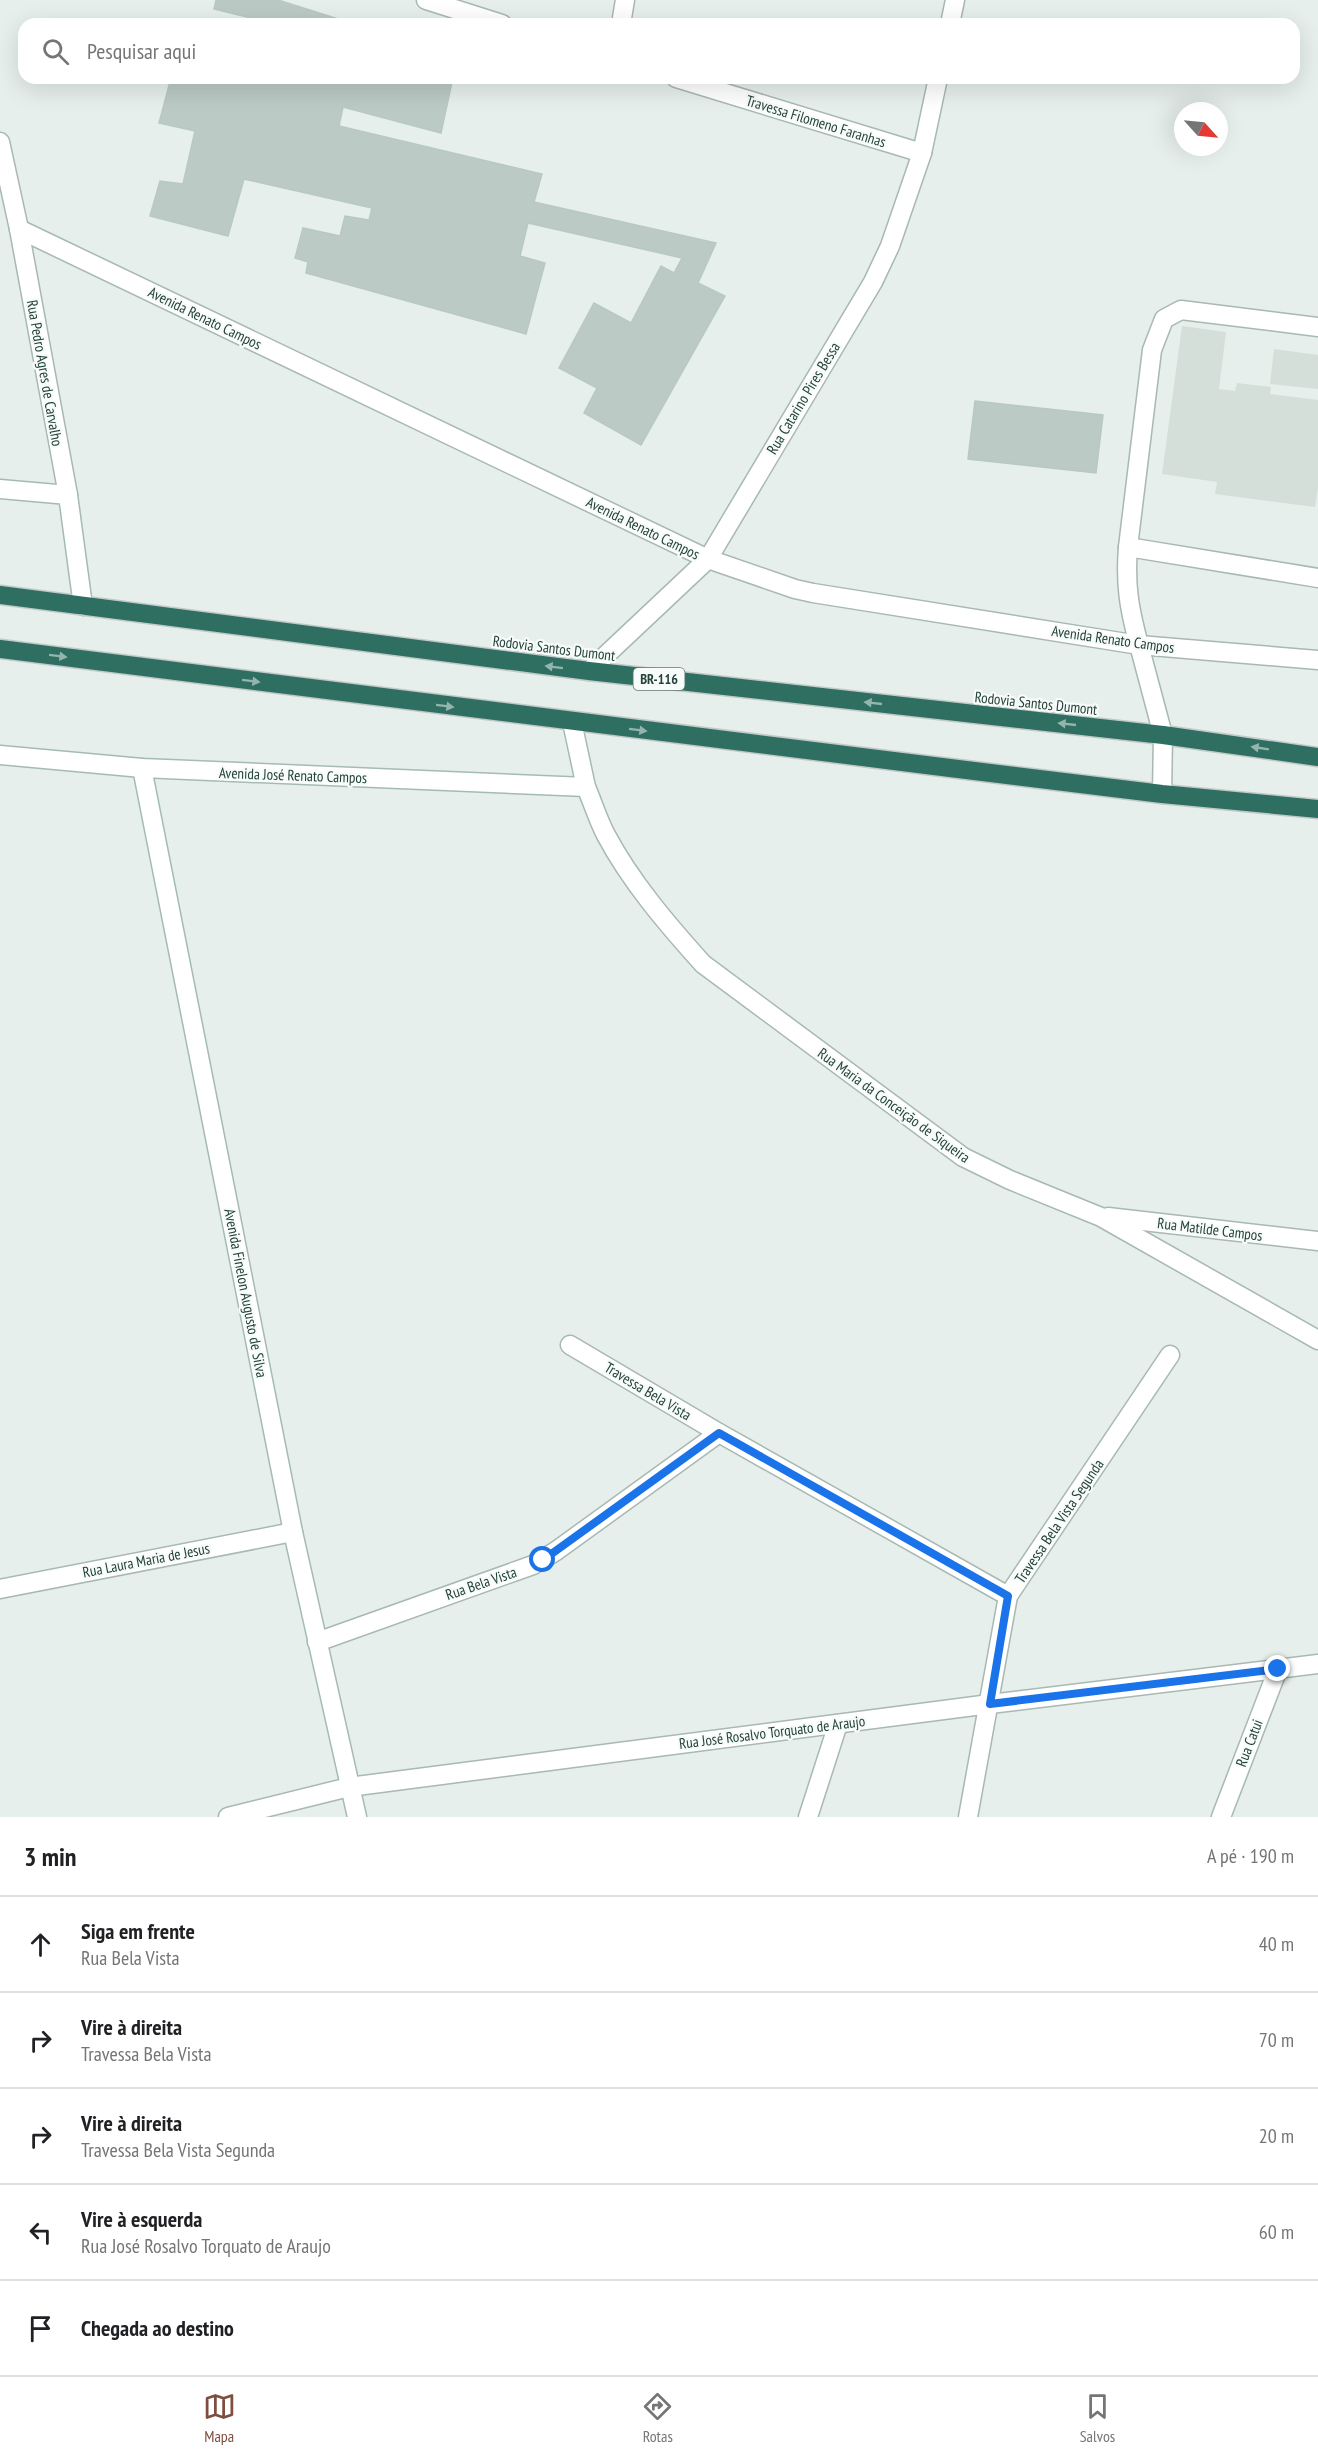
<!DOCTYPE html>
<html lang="pt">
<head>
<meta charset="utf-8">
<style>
  :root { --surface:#fff; --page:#f6f6f6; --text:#202124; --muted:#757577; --line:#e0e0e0; --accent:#7f4e3f }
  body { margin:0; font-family:"PT Sans Narrow",sans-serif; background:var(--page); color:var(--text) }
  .compass { position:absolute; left:1174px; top:102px; width:54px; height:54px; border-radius:50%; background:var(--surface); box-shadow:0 6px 24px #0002; rotate:117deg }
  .stop { position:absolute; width:18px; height:18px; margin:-14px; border:4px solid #1a73e8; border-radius:50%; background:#fff }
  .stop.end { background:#1a73e8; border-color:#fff; box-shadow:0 2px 6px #0008 }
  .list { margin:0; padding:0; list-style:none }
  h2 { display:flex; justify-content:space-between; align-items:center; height:78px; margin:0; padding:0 24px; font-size:26px }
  h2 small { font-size:20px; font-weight:400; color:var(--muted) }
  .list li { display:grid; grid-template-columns:39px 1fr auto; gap:18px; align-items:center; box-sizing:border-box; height:96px; padding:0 24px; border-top:2px solid var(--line) }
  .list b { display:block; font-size:22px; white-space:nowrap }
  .list p { margin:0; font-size:20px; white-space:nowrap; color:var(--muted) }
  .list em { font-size:20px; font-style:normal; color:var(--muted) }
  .icon { flex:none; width:33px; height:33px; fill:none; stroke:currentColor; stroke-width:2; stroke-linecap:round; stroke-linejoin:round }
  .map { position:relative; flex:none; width:1318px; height:1817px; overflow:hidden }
  .search { position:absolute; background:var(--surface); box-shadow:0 6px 24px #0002; left:18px; right:18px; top:18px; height:66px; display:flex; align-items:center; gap:15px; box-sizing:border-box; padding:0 21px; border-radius:18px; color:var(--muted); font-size:22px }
  .sheet { height:558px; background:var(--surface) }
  nav { display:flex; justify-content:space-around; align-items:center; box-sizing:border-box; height:84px; border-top:2px solid var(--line); background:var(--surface); font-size:16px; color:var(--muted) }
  nav a { display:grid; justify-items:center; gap:3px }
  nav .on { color:var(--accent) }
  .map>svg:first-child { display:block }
  .built { fill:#d4dfda }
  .building { fill:#bbcac4; stroke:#b8c9c2; stroke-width:1.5 }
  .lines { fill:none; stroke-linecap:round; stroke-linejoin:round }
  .lane-casing { stroke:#a8b8b2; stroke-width:21 }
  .street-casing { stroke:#a8b8b2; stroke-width:21 }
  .secondary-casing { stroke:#a4bbb3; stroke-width:21 }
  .highway-casing { stroke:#c2cac8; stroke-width:21 }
  .lane { stroke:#fff; stroke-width:18 }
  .street { stroke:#fff; stroke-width:18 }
  .secondary { stroke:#fff; stroke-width:18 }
  .highway { stroke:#2f6f62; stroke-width:18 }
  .oneway { fill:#93b5ae }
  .route { stroke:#1a73e8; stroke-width:8 }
  .labels { text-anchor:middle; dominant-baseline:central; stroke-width:4.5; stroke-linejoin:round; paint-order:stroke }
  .shield { fill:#f7fbf9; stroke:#637a73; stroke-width:1.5 }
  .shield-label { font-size:14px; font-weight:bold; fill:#24423a }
  .street-label { font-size:15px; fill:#24423a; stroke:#f7fbf9 }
</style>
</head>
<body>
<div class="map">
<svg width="1318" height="1817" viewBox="0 0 1318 1817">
  <rect width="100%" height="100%" fill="#e6efeb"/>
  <!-- built -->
  <g class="built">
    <path d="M1182,326l44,6 -7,57 16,2 2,-8 34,4 -1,7 48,6v88l-3,19 -100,-13 2,-12 -55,-8z"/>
    <path d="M1274,349l44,6v34l-48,-5z"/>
  </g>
  <!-- building -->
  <g class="building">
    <path d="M216,0h62l76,24h-79l-61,-15z"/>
    <path d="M171,78h266l15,4 -11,51 -98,-26 -4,19 203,48 -8,28 182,41 -18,40 27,13 -84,149 -57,-32 13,-25 -38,-20 35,-65 37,20 30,-57 13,7 8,-15 -154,-35 -8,33 25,7 -19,71 -220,-61 2,-11 -13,-4 8,-30 37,8 5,-20 24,4 3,-12 -128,-29 -16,57 -78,-20 10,-35 23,3 12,-53 -36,-8z"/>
    <path d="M975,401l128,14 -7,58 -128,-14z"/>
  </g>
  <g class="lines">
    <!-- lane casing -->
    <g class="lane-casing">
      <g id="lane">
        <path d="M1128,547l190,31"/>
        <path d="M1139,645c-10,-37 -14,-60 -11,-98l24,-197 12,-31 17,-9 137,17"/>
      </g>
    </g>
    <!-- street casing -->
    <g class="street-casing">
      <g id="street">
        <path d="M426,0l76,24"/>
        <path d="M621,24l4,-24"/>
        <path d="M950,24l5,-24"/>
        <path d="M676,78l246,75"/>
        <path d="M0,142l19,87 49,266"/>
        <path d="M19,229l689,330 87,30 18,4 326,52 179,15"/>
        <path d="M1139,645l24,90 -1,59"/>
        <path d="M589,671l119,-112 165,-277 17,-36 32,-93 16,-75"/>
        <path d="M586,787c7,16 12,33 20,48 25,47 61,89 97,129l260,193 47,23 91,37 217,123"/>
        <path d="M1108,1217l210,24"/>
        <path d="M570,1345l149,88 289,163"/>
        <path d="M0,1589l293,-57"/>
        <path d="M317,1642l216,-77 23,-14 163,-118"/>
        <path d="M228,1817l121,-30 641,-83 328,-40"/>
        <path d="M808,1817l30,-93"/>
        <path d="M968,1817l40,-221 162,-241"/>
        <path d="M1221,1817l57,-148"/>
      </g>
    </g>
    <!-- secondary casing -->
    <g class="secondary-casing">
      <g id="secondary">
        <path d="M0,489l68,6 15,111"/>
        <path d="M0,755l142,13 444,19 -14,-65"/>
        <path d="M142,768l151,764 64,285"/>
      </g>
    </g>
    <!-- highway casing -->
    <g class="highway-casing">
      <g id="highway">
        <path d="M0,595l589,76 574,64 155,22"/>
        <path d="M0,649l934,117 228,28 156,15"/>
      </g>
    </g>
    <!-- lane -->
    <use href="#lane" class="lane"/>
    <!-- street -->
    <use href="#street" class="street"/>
    <!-- secondary -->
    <use href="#secondary" class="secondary"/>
    <!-- highway -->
    <use href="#highway" class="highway"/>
  </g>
  <!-- one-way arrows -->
  <defs><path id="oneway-solid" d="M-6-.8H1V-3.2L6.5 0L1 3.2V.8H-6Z" transform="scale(1.5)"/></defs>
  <g class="oneway">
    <use href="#oneway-solid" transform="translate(58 656) rotate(7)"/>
    <use href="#oneway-solid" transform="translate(554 667) rotate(-173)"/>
    <use href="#oneway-solid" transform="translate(251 681) rotate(7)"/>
    <use href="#oneway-solid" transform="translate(873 703) rotate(-174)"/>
    <use href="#oneway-solid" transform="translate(445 706) rotate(7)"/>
    <use href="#oneway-solid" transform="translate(1067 724) rotate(-174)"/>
    <use href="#oneway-solid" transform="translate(638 730) rotate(7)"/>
    <use href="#oneway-solid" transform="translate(1260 748) rotate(-171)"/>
  </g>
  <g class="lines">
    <!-- route -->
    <path class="route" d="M543,1560l176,-127 289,163 -18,108 288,-35"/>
  </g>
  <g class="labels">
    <!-- shield labels -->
    <rect class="shield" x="633.5" y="668" width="51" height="22" rx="4.5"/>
    <g class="shield-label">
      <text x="659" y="679">BR-116</text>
    </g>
    <!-- street labels -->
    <g class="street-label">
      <text transform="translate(816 121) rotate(17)">Travessa Filomeno Faranhas</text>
      <text transform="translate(205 318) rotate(26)">Avenida Renato Campos</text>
      <text transform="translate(45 373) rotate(80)">Rua Pedro Agres de Carvalho</text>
      <text transform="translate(803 398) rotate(-59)">Rua Catarino Pires Bessa</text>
      <text transform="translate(643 528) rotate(26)">Avenida Renato Campos</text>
      <text transform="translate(1113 639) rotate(8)">Avenida Renato Campos</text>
      <text transform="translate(554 648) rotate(7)">Rodovia Santos Dumont</text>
      <text transform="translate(1036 703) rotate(6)">Rodovia Santos Dumont</text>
      <text transform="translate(293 775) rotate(2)">Avenida José Renato Campos</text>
      <text transform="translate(894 1105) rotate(36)">Rua Maria da Conceição de Siqueira</text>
      <text transform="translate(1210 1229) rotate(7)">Rua Matilde Campos</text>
      <text transform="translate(246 1293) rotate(79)">Avenida Finelon Augusto de Silva</text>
      <text transform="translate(648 1391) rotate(31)">Travessa Bela Vista</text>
      <text transform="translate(1059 1521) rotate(-56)">Travessa Bela Vista Segunda</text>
      <text transform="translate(146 1560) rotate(-11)">Rua Laura Maria de Jesus</text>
      <text transform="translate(481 1583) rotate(-19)">Rua Bela Vista</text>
      <text transform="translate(772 1732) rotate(-7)">Rua José Rosalvo Torquato de Araujo</text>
      <text transform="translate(1249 1743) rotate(-69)">Rua Catui</text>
    </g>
  </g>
</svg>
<svg class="compass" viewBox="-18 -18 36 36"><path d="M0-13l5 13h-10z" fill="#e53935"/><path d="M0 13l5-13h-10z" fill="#757577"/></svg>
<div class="stop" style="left:543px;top:1560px"></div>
<div class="stop end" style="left:1278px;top:1669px"></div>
<div class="search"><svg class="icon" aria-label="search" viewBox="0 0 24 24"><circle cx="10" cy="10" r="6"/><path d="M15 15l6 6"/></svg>Pesquisar aqui</div>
</div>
<section class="sheet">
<h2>3 min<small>A pé · 190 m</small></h2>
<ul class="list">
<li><svg class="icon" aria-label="ahead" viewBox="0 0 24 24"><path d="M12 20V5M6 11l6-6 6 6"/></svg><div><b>Siga em frente</b><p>Rua Bela Vista</p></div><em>40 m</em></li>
<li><svg class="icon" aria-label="right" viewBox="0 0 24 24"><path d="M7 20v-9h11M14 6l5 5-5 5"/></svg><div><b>Vire à direita</b><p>Travessa Bela Vista</p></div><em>70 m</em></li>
<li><svg class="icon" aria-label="right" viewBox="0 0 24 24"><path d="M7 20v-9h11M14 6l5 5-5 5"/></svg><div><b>Vire à direita</b><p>Travessa Bela Vista Segunda</p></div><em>20 m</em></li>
<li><svg class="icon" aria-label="left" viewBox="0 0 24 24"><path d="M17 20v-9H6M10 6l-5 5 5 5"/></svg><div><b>Vire à esquerda</b><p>Rua José Rosalvo Torquato de Araujo</p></div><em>60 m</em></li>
<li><svg class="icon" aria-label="arrive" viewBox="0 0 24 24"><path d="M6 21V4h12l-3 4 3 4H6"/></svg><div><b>Chegada ao destino</b></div></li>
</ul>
</section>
<nav>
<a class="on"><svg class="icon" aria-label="map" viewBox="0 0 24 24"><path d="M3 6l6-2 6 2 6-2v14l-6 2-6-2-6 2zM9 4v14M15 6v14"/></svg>Mapa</a>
<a><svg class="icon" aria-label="directions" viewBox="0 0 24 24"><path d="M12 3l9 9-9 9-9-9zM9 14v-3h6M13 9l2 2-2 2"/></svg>Rotas</a>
<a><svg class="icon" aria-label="saved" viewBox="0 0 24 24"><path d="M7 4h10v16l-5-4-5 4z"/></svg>Salvos</a>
</nav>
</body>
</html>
